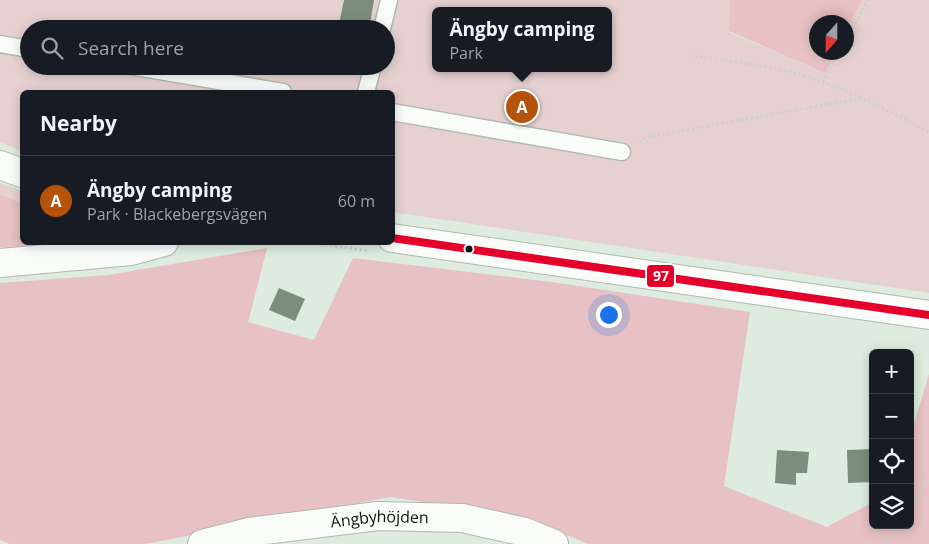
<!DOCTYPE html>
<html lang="en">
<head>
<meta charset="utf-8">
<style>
  :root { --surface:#171b24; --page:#242831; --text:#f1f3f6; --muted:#9ea1a6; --line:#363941; --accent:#b45309 }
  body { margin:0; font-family:"Open Sans",sans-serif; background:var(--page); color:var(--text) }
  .controls { position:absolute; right:15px; bottom:15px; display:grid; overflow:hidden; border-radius:8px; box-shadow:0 2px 12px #0003 }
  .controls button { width:45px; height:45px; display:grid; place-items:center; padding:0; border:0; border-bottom:1px solid var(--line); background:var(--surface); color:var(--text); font:25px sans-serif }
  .compass { position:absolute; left:809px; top:15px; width:45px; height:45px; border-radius:50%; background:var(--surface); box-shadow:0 2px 12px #0003; rotate:201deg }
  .you { position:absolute; left:608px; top:314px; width:18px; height:18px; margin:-12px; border:4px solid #fff; border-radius:50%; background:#1a73e8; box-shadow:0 0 0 8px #1a73e833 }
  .badge { display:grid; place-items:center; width:32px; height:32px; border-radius:50%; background:var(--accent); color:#fff; font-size:16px; font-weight:700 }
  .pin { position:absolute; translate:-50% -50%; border:2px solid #fff; box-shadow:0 1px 5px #0006 }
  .popup { position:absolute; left:432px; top:7px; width:180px; height:65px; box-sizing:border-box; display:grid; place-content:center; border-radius:8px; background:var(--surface); filter:drop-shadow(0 1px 4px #0005); font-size:16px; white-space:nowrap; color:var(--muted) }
  .popup b { font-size:19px; color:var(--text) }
  .popup::after { content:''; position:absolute; left:50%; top:100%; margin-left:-10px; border:10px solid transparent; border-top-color:var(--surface) }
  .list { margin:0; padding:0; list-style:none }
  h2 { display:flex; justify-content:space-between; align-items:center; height:65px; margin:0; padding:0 20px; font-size:21px }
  h2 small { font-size:16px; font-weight:400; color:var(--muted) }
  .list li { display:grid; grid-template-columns:32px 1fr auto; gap:15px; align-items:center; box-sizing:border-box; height:90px; padding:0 20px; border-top:1px solid var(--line) }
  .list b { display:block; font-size:19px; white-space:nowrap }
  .list p { margin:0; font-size:16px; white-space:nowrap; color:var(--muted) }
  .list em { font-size:16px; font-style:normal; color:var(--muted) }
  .icon { flex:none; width:28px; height:28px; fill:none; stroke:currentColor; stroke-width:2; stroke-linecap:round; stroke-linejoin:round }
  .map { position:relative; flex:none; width:929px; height:544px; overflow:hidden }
  .search { position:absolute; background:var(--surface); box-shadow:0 2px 12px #0003; left:20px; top:20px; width:375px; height:55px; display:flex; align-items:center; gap:12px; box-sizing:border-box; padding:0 18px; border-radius:28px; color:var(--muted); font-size:19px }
  .panel { position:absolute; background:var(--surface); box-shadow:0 2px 12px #0003; left:20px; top:90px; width:375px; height:155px; border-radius:8px }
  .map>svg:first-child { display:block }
  .green { fill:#e7d1d0; fill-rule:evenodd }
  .forest { fill:#e7c1c3 }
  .building { fill:#7c8d7e }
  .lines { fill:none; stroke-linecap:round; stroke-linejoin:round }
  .lane-casing { stroke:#aebaaf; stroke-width:19 }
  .street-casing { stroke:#aebaaf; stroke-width:30 }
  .secondary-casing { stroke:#aebaaf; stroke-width:30 }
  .path { stroke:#ced2ce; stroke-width:3; stroke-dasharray:2.5 2.5; stroke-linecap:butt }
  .lane { stroke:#fafcfa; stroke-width:16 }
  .street { stroke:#fafcfa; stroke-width:28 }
  .secondary { stroke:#fafcfa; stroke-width:28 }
  .bus-1-casing { stroke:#fff; stroke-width:11 }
  .bus-1 { stroke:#e4002b; stroke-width:8 }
  .bus-dot { fill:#0d160e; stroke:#fff; stroke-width:2 }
  .labels { text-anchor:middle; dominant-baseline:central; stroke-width:5; stroke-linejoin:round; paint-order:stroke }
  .street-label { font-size:16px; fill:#0d160e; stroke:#fff }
  .line-badge { stroke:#fff; stroke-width:2 }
  .badge-label { font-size:14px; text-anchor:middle; font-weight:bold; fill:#fff }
</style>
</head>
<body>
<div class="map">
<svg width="929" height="544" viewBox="0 0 929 544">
  <rect width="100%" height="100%" fill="#ddecde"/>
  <!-- green -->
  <g class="green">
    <path d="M0,0h730l-1,32 96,41 11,-20 10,-1 1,-21 15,-31h67v293l-536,-81 -1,-120h-370v60l-22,-10zM436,11h172v57h-172zM29,29h357v37h-357z"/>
    <path d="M0,183l22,8v51l55,1 -77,6z"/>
  </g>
  <!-- forest -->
  <g class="forest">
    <path d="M730,0h132l-15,31 -1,-9h-30v30l20,1 -11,20 -96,-42z"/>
    <path d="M0,195l22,8v39l40,1 -62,4z"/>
    <path d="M267,248l-19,74 66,18 39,-82 199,24 198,30 -26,174 103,41 46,-25v23h37v-88l19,-63v170h-341l-61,-26 -137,-21 -245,47h-135l-10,-4v-257l108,-8z"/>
  </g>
  <!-- building -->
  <g class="building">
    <path d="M344,0h30l-5,29h-31z"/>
    <path d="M279,288l26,11 -10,22 -26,-11z"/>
    <path d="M873,449v33l-25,1 -1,-33z"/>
    <path d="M777,450l32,2 -2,21h-11v12l-21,-2z"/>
  </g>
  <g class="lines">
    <!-- lane casing -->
    <g class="lane-casing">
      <g id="lane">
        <path d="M382,29l7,-29"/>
        <path d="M0,44l29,5"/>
        <path d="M130,66l153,26"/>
        <path d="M366,92l7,-26"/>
        <path d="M392,112l230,40"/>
      </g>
    </g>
    <!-- street casing -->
    <g class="street-casing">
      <g id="street">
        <path d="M0,263l131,-12 33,-9"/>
        <path id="s1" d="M202,544l47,-12 129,-16 84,2 63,14 29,12"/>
      </g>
    </g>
    <!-- secondary casing -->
    <g class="secondary-casing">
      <g id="secondary">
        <path d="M0,165l22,8"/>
        <path d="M392,238l537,77"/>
      </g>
    </g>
    <!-- path -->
    <g class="path">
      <path d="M846,41l22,-41"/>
      <path d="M695,56c43,6 89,11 130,27 36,13 70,31 104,49"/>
      <path d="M823,82l16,-30"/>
      <path d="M639,142l8,-5 216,-39"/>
      <path d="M305,242l64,9"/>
      <path d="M910,506l19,-28"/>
      <path d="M884,544l13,-19"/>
    </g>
    <!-- lane -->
    <use href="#lane" class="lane"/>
    <!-- street -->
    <use href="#street" class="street"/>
    <!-- secondary -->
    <use href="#secondary" class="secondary"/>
    <!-- bus-1 casing -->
    <g class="bus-1-casing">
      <path id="bus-1" d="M392,238l537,77"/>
    </g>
    <!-- bus-1 -->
    <use href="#bus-1" class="bus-1"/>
  </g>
  <!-- markers -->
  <circle class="bus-dot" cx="469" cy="249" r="4.5"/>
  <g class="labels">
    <!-- street labels -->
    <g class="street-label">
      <text stroke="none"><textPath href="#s1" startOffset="180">Ängbyhöjden</textPath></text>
    </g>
  </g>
  <rect class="line-badge" x="646" y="264" width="29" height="24" rx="5" fill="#e4002b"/>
  <g class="badge-label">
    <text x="661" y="281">97</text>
  </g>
</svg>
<div class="controls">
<button>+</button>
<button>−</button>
<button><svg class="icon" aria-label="locate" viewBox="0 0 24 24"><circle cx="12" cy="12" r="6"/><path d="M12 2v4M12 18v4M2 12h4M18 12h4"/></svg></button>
<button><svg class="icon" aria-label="layers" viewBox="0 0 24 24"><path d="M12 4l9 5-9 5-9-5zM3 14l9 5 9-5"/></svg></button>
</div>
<svg class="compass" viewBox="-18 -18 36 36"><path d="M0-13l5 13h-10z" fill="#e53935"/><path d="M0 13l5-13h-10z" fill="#9ea1a6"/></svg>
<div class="you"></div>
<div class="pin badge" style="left:522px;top:107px">A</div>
<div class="popup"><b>Ängby camping</b>Park</div>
<div class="search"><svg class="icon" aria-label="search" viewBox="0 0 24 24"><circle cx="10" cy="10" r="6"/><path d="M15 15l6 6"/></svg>Search here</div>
<section class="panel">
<h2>Nearby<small></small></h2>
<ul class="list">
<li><span class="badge">A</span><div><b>Ängby camping</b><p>Park · Blackebergsvägen</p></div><em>60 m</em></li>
</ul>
</section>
</div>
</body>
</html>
